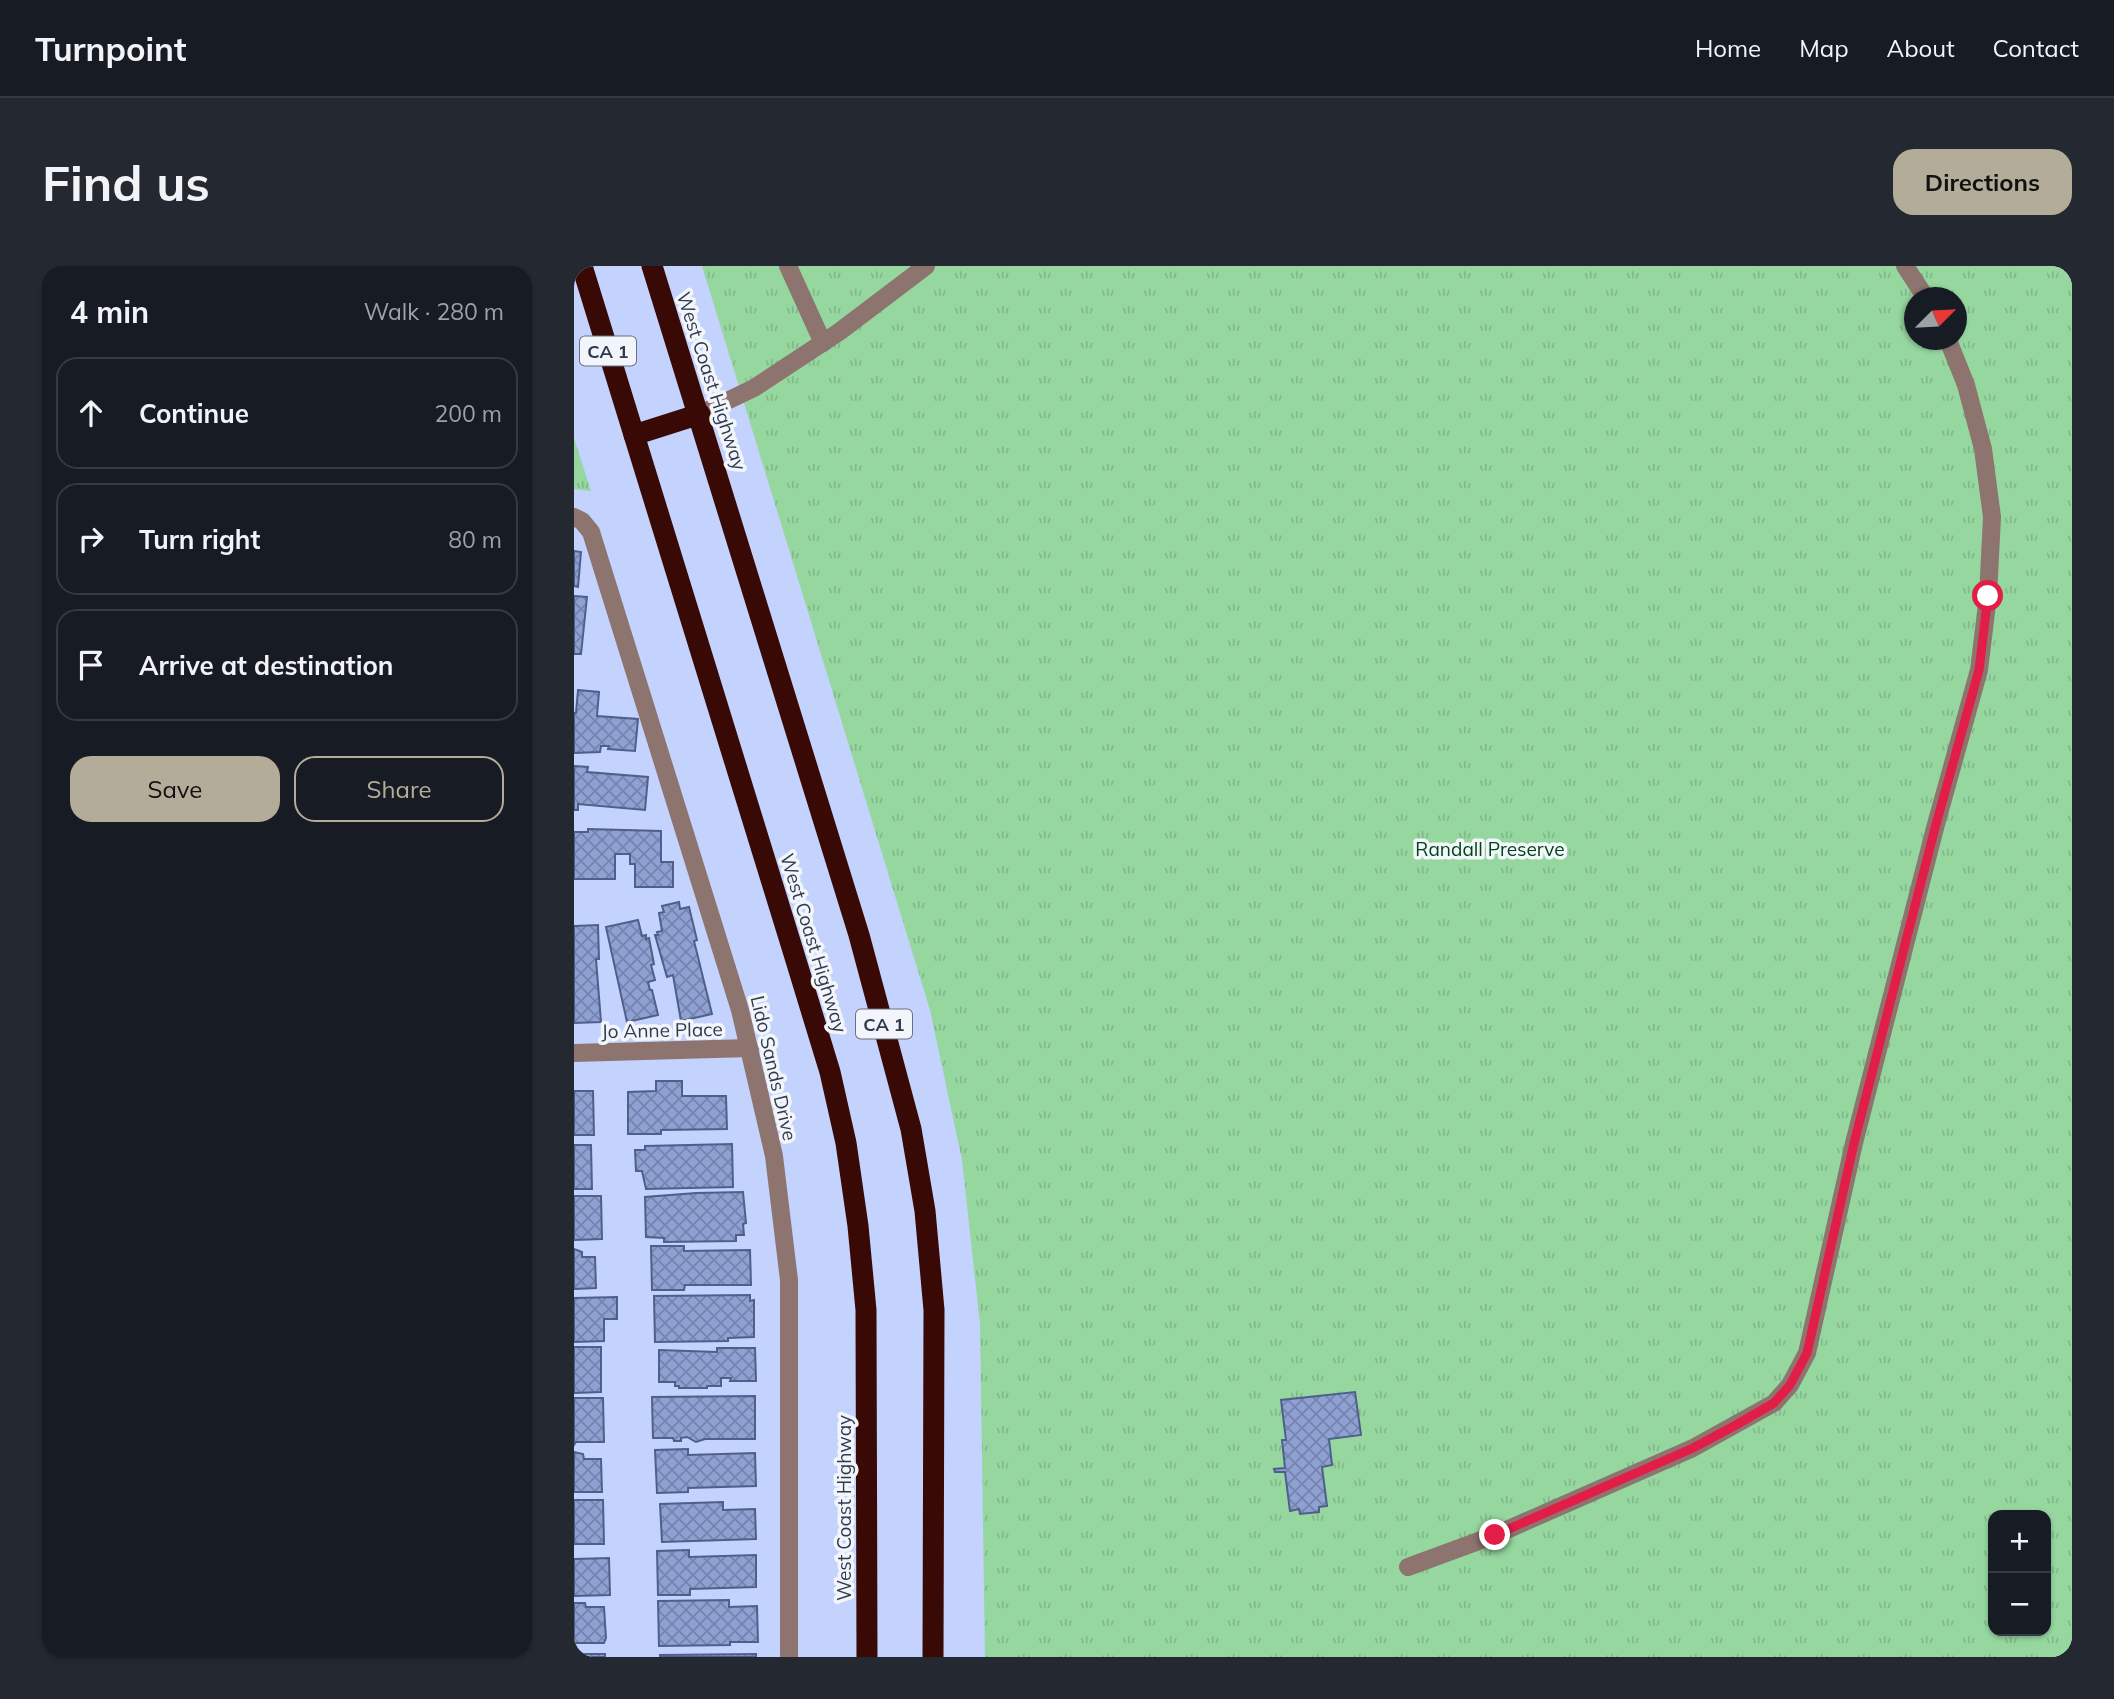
<!DOCTYPE html>
<html lang="en">
<head>
<meta charset="utf-8">
<style>
  :root { --surface:#171b24; --page:#242831; --text:#f1f3f6; --muted:#9ea1a6; --line:#363941; --accent:#b3ac98 }
  body { margin:0; font-family:Mulish,sans-serif; background:var(--page); color:var(--text) }
  .controls { position:absolute; right:21px; bottom:21px; display:grid; overflow:hidden; border-radius:14px; box-shadow:0 2px 5px #0004 }
  .controls button { width:63px; height:63px; display:grid; place-items:center; padding:0; border:0; border-bottom:2px solid var(--line); background:var(--surface); color:var(--text); font:35px sans-serif }
  .compass { position:absolute; left:1330px; top:21px; width:63px; height:63px; border-radius:50%; background:var(--surface); box-shadow:0 2px 5px #0004; rotate:66deg }
  .stop { position:absolute; width:21px; height:21px; margin:-16px; border:5px solid #e11d48; border-radius:50%; background:#fff }
  .stop.end { background:#e11d48; border-color:#fff; box-shadow:0 2px 7px #0008 }
  .list { margin:0; padding:0; list-style:none }
  h2 { display:flex; justify-content:space-between; align-items:center; height:91px; margin:0; padding:0 28px; font-size:30px }
  h2 small { font-size:23px; font-weight:400; color:var(--muted) }
  .list li { display:grid; grid-template-columns:46px 1fr auto; gap:21px; align-items:center; box-sizing:border-box; height:112px; margin:0 14px 14px; padding:0 14px; border:2px solid var(--line); border-radius:21px }
  .list b { display:block; font-size:26px; white-space:nowrap }
  .list em { font-size:23px; font-style:normal; color:var(--muted) }
  .actions { display:flex; gap:14px; padding:21px 28px }
  .actions a { flex:1; padding:16px 0; border:2px solid var(--accent); border-radius:21px; text-align:center; font-size:24px; color:var(--accent) }
  .actions .main { background:var(--accent); color:#111 }
  .icon { flex:none; width:38px; height:38px; fill:none; stroke:currentColor; stroke-width:2; stroke-linecap:round; stroke-linejoin:round }
  .map { position:relative; flex:none; width:1498px; height:1391px; overflow:hidden; border-radius:21px }
  header { display:flex; align-items:center; gap:42px; box-sizing:border-box; height:98px; padding:0 35px; background:var(--surface); border-bottom:2px solid var(--line) }
  header strong { font-size:33px }
  nav { display:flex; gap:38px; margin-inline-start:auto; font-size:24px }
  .intro { display:flex; align-items:center; justify-content:space-between; box-sizing:border-box; height:168px; padding:0 42px }
  h1 { margin:0; font-size:49px }
  .button { padding:18px 32px; border-radius:21px; background:var(--accent); color:#111; font-size:24px; font-weight:700 }
  main { display:flex; gap:42px; padding:0 42px }
  aside { flex:1; background:var(--surface); border-radius:21px; box-shadow:0 2px 5px #0004 }
  .map>svg:first-child { display:block }
  .grass { fill:url(#grass-tufts); fill-rule:evenodd }
  .building { fill:url(#building-cross-hatch); stroke:#4f5f8c; stroke-width:2 }
  .lines { fill:none; stroke-linecap:round; stroke-linejoin:round }
  .minor { stroke:#8e746f; stroke-width:18 }
  .highway { stroke:#390906; stroke-width:21 }
  .route { stroke:#e11d48; stroke-width:9 }
  .labels { text-anchor:middle; dominant-baseline:central; stroke-width:7; stroke-linejoin:round; paint-order:stroke }
  .shield { fill:#f2f5fa; stroke:#6b7182; stroke-width:2 }
  .shield-label { font-size:18px; font-weight:bold; fill:#31394e }
  .street-label { font-size:19px; fill:#31394e; stroke:#f2f5fa }
  .park-label { font-size:19px; fill:#004518; stroke:#f2f5fa }
</style>
</head>
<body>
<header>
<strong>Turnpoint</strong>
<nav><a>Home</a><a>Map</a><a>About</a><a>Contact</a></nav>
</header>
<div class="intro"><h1>Find us</h1><a class="button">Directions</a></div>
<main>
<aside>
<h2>4 min<small>Walk · 280 m</small></h2>
<ul class="list">
<li><svg class="icon" aria-label="ahead" viewBox="0 0 24 24"><path d="M12 20V5M6 11l6-6 6 6"/></svg><div><b>Continue</b></div><em>200 m</em></li>
<li><svg class="icon" aria-label="right" viewBox="0 0 24 24"><path d="M7 20v-9h11M14 6l5 5-5 5"/></svg><div><b>Turn right</b></div><em>80 m</em></li>
<li><svg class="icon" aria-label="arrive" viewBox="0 0 24 24"><path d="M6 21V4h12l-3 4 3 4H6"/></svg><div><b>Arrive at destination</b></div></li>
</ul>
<div class="actions"><a class="main">Save</a><a>Share</a></div>
</aside>
<div class="map">
<svg width="1498" height="1391" viewBox="0 0 1498 1391">
  <defs>
    <pattern id="grass-tufts" width="24" height="20" patternUnits="userSpaceOnUse" patternTransform="scale(1.75)"><rect width="24" height="20" fill="#96d7a0"/><path d="M3 7l-1-3M5 7V3M7 7l1-3M15 17l-1-3M17 17v-4M19 17l1-3" fill="none" stroke="#82b98b"/></pattern>
    <pattern id="building-cross-hatch" width="8" height="8" patternUnits="userSpaceOnUse" patternTransform="scale(1.75)"><rect width="8" height="8" fill="#8ea1d2"/><path d="M0 0l8 8M0 8l8-8" fill="none" stroke="#7584ad"/></pattern>
  </defs>
  <rect width="100%" height="100%" fill="#c3d3fd"/>
  <!-- grass -->
  <g class="grass">
    <path d="M128,0h1370v1391h-1087l-5,-333 -18,-164 -32,-150zM1340,32h42v42h-42zM1419,1249h53v116h-53z"/>
    <path d="M0,172l17,53 -17,-2z"/>
  </g>
  <!-- building -->
  <g class="building">
    <path d="M0,285l7,1 -3,35 -4,-1z"/>
    <path d="M0,330l13,1 -6,57h-7z"/>
    <path d="M4,424l21,2 -2,24 41,3 -3,32 -27,-2 1,-3h-8l-1,6 -26,1v-40h2z"/>
    <path d="M0,500l14,1 -1,5 61,5 -3,33 -67,-6v6h-4z"/>
    <path d="M14,563l73,2v31h12v25h-38v-23h-5v-10h-15v25h-41v-47h14z"/>
    <path d="M105,636l1,7 9,-2 8,33 -3,1 18,73 -31,7 -8,-46 -6,2 -12,-42h3l-1,-3 5,-1 -3,-18 5,-1 -2,-6z"/>
    <path d="M64,654l4,16 4,-1v4l3,-1 5,26 -3,1 4,15 -7,2 2,8h2l6,25 -31,7 -21,-95z"/>
    <path d="M24,659l1,34h-3l5,63 -27,1v-97z"/>
    <path d="M82,815h26v15h44l1,33 -66,1v4h-33v-42l28,-1z"/>
    <path d="M0,825h19l1,44h-20z"/>
    <path d="M158,878l1,43 -87,2 -4,-18h-6l-1,-21h10v-4z"/>
    <path d="M0,879h17l1,44h-18z"/>
    <path d="M169,926l3,31 -3,1 1,11h-8v6l-72,1v-4l-18,-1 -1,-40 51,-4z"/>
    <path d="M0,930h27l1,43 -28,1z"/>
    <path d="M77,980h33v5l66,-1 1,35h-66l-1,5h-32z"/>
    <path d="M0,983l8,3v5h13l1,31 -22,1z"/>
    <path d="M176,1029v6l4,-1v37l-26,1v3l-73,1 -1,-46z"/>
    <path d="M43,1031v22h-13v22l-30,1v-44z"/>
    <path d="M0,1081h27v45l-27,1z"/>
    <path d="M143,1082h38l1,33h-26l1,-3h-10v8h-14v2h-28v-2h-4v-4h-16v-32l58,2z"/>
    <path d="M781,1126l6,43 -32,4 3,26 -10,2 5,39 -8,1v5l-19,2 -1,-5 -9,2 -5,-39h-10l-1,-3 11,-1 -3,-28h4l-5,-40z"/>
    <path d="M181,1130v43h-50l-9,3 -9,-5 -6,1v3h-7l-1,-3h-20l-1,-41z"/>
    <path d="M0,1132h29l1,44h-28l-2,3z"/>
    <path d="M114,1183v6l67,-2 1,33 -68,2v4l-31,1 -2,-43z"/>
    <path d="M0,1186l9,2 1,5h17l1,33h-28z"/>
    <path d="M0,1234h29l1,44h-30z"/>
    <path d="M149,1236v8l32,-1 1,30 -94,3 -2,-38z"/>
    <path d="M115,1284v7l67,-2v32l-66,2v6h-32l-1,-44z"/>
    <path d="M35,1292l1,37 -36,1v-37z"/>
    <path d="M155,1334v7l28,-1 1,36h-28v3l-71,1 -1,-45z"/>
    <path d="M0,1337h11l1,4h18l2,31 -2,5h-30z"/>
    <rect x="0" y="1388" width="31" height="3"/>
    <path d="M182,1388v3h-96v-2z"/>
  </g>
  <g class="lines">
    <!-- minor -->
    <g class="minor">
      <path d="M214,0l35,77"/>
      <path d="M1331,0l21,32"/>
      <path d="M126,148l54,-26 85,-56 87,-66"/>
      <path d="M0,251l8,4 9,11 149,478 34,146 15,124v377"/>
      <path d="M0,787l176,-5"/>
      <path d="M834,1301l87,-32 198,-87 81,-45 16,-18 17,-32 47,-210 81,-315 44,-158 9,-74 4,-79 -9,-68 -17,-64 -18,-45"/>
    </g>
    <!-- highway -->
    <g class="highway">
      <path d="M8,0l212,688 36,118 16,71 12,83 8,84 1,347"/>
      <path d="M78,0l207,669 52,194 14,82 9,99 -1,347"/>
      <path d="M60,169l66,-21"/>
    </g>
  </g>
  <g class="lines">
    <!-- route -->
    <path class="route" d="M921,1269l198,-87 43,-23 38,-22 16,-18 17,-32 47,-210 81,-315 44,-158 9,-74"/>
  </g>
  <g class="labels">
    <!-- shield labels -->
    <g class="shield">
      <rect x="6" y="70.5" width="56" height="29" rx="5"/>
      <rect x="282" y="743.5" width="56" height="29" rx="5"/>
    </g>
    <g class="shield-label">
      <text x="34" y="85">CA 1</text>
      <text x="310" y="758">CA 1</text>
    </g>
    <!-- street labels -->
    <g class="street-label">
      <text transform="translate(138 115) rotate(72)">West Coast Highway</text>
      <text transform="translate(240 677) rotate(73)">West Coast Highway</text>
      <text transform="translate(88 764) rotate(-1)">Jo Anne Place</text>
      <text transform="translate(200 802) rotate(77)">Lido Sands Drive</text>
      <text transform="translate(270 1242) rotate(-90)">West Coast Highway</text>
    </g>
    <!-- park labels -->
    <g class="park-label">
      <text x="916" y="583">Randall Preserve</text>
    </g>
  </g>
</svg>
<div class="controls">
<button>+</button>
<button>−</button>
</div>
<svg class="compass" viewBox="-18 -18 36 36"><path d="M0-13l5 13h-10z" fill="#e53935"/><path d="M0 13l5-13h-10z" fill="#9ea1a6"/></svg>
<div class="stop" style="left:1414px;top:330px"></div>
<div class="stop end" style="left:921px;top:1269px"></div>
</div>
</main>
</body>
</html>
